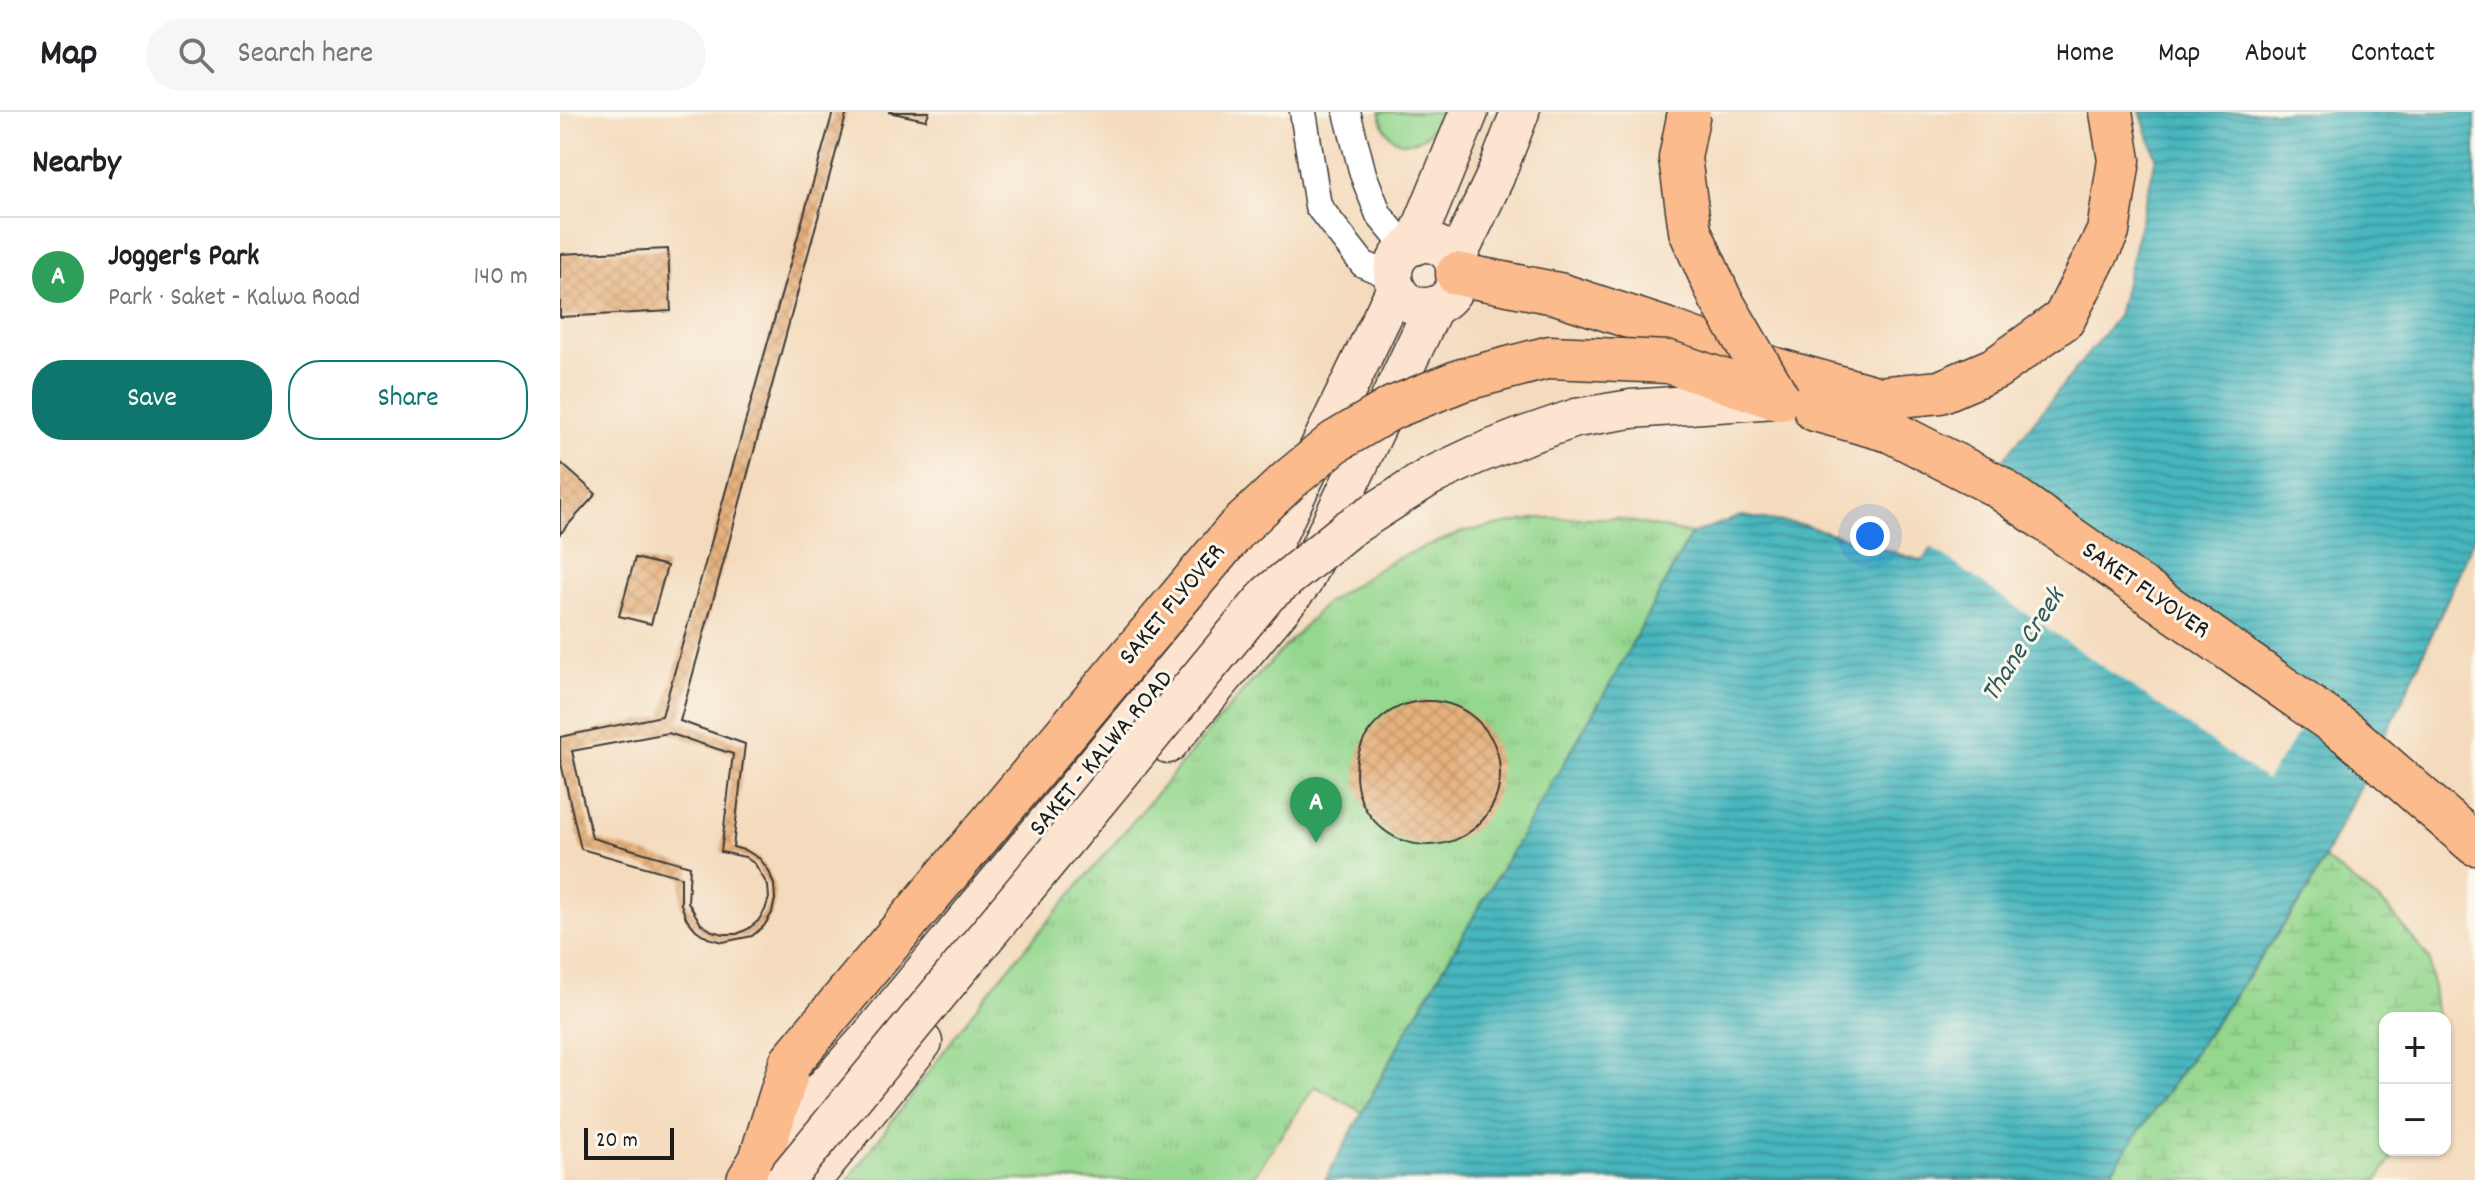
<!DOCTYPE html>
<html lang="en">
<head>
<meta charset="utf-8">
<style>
  :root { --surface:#fff; --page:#f6f6f6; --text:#202124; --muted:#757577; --line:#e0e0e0; --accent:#0f766e }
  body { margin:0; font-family:Dekko,sans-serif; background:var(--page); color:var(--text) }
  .controls { position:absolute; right:24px; bottom:24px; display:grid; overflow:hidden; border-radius:16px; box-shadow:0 2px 6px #0004 }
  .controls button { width:72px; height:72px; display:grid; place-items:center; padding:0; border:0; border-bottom:2px solid var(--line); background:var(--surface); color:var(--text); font:40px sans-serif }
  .scale { position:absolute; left:24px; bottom:20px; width:90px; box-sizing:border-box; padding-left:8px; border:4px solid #1c1c1c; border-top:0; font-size:22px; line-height:28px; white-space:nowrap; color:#1c1c1c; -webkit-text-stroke:6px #fbf7ec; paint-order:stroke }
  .you { position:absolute; left:1310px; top:424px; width:28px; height:28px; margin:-20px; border:6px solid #fff; border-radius:50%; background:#1a73e8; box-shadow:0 0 0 12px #1a73e833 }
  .badge { display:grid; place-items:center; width:52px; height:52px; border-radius:50%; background:var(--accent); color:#fff; font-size:26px; font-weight:700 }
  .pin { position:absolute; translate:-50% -66px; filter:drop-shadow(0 2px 4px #0008) }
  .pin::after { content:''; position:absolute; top:42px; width:28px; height:24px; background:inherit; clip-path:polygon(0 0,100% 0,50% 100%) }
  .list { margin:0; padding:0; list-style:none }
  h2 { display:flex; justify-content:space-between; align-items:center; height:104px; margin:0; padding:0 32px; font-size:34px }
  h2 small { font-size:26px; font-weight:400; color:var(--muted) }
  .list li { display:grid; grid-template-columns:52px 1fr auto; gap:24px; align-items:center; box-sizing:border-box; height:120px; padding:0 32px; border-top:2px solid var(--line) }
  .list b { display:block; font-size:30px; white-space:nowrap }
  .list p { margin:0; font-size:26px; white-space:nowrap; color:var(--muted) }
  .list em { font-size:26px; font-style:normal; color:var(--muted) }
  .actions { display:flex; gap:16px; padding:24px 32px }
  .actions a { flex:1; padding:18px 0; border:2px solid var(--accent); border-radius:32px; text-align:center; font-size:28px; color:var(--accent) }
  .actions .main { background:var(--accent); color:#fff }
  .icon { flex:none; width:44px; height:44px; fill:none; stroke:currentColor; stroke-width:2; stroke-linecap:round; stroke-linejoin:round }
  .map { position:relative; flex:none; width:1915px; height:1068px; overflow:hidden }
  header { display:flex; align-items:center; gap:48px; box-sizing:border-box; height:112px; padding:0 40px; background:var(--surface); border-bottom:2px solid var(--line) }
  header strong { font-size:38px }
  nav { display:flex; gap:44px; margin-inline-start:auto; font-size:28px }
  .search { width:560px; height:72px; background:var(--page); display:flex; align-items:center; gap:20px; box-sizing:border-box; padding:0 28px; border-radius:44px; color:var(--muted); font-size:30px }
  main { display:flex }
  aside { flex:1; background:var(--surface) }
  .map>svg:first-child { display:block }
  .grass { fill:#94d78e; stroke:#587a55; stroke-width:2 }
  .wetland { fill:url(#wetland-marsh); stroke:#587a55; stroke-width:2 }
  .park { fill:url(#park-tufts); stroke:#587a55; stroke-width:2 }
  .water { fill:url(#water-rules); stroke:#32696d; stroke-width:2 }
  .pier { fill:#f4dbbe }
  .building { fill:url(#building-cross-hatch); fill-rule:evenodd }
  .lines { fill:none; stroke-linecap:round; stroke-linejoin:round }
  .street-casing { stroke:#3c3934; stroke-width:29 }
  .secondary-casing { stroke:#3c3934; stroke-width:41 }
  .primary-casing { stroke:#3c3934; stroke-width:45 }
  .street { stroke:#fff; stroke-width:26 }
  .secondary { stroke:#fde4d1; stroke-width:38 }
  .primary { stroke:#fbbb8c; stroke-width:42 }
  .secondary-bridge-casing { stroke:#3c3934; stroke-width:41; stroke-linecap:butt }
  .primary-bridge-casing { stroke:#3c3934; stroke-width:45; stroke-linecap:butt }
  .secondary-bridge { stroke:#fde4d1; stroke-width:38 }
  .primary-bridge { stroke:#fbbb8c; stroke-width:42 }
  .labels { text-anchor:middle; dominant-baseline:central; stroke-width:6; stroke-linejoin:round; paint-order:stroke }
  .street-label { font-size:26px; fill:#1c1c1c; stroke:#fbf7ec }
  .water-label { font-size:28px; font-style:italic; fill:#2d5a5d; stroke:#fbf7ec }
</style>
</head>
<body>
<header>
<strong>Map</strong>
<div class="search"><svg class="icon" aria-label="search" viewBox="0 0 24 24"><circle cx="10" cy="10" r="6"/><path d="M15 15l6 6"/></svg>Search here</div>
<nav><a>Home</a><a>Map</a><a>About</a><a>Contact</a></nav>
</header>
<main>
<aside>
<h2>Nearby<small></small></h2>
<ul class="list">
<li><span class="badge" style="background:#2e9e5b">A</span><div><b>Jogger's Park</b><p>Park · Saket - Kalwa Road</p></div><em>140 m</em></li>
</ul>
<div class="actions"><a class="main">Save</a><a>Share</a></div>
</aside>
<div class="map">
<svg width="1915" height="1068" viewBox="0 0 1915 1068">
  <defs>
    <pattern id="wetland-marsh" width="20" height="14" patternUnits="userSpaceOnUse" patternTransform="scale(2)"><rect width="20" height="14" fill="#94d78e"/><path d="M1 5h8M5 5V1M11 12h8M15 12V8" fill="none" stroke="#7fb87a"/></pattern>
    <pattern id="park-tufts" width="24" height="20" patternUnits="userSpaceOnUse" patternTransform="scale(2)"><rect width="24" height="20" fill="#94d78e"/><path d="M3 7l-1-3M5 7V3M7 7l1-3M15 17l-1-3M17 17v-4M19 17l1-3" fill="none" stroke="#7fb87a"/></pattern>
    <pattern id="water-rules" width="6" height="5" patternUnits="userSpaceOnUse" patternTransform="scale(2)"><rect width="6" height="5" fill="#47b6be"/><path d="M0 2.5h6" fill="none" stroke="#3a939a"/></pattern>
    <pattern id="building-cross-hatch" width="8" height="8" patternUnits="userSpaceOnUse" patternTransform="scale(2)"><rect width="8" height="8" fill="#e6b17e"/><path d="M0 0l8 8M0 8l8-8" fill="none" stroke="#c5986c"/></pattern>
  </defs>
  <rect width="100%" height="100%" fill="#fbf7ec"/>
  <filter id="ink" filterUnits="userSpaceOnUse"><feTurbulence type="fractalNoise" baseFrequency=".0125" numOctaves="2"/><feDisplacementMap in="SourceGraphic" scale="16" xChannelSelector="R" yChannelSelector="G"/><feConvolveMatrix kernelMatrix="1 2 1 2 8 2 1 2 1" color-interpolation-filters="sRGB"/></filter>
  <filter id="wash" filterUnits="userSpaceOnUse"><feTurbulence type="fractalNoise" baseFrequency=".006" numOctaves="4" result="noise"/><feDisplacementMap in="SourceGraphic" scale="32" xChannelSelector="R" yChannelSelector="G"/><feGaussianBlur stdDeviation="1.8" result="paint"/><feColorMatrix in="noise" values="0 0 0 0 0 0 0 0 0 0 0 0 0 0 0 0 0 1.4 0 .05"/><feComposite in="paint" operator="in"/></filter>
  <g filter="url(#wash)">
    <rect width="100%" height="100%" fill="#f4dbbe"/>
    <!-- grass -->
    <path class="grass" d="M820,0h63c-14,36 -57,45 -63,0z"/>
    <!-- wetland -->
    <path class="wetland" d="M1764,746l63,49 42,52 8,59h-52v132h11l-18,30h-273l203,-289z"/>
    <!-- park -->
    <path class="park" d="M978,406h77l76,16 -78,145 -203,346 -48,87 -47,-26 -64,94h-403l136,-183 261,-308 81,-86 65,-42 71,-29z"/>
    <!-- water -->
    <path class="water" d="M1580,0h335v425l-71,160 -96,193 -203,290h-780l85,-155 203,-346 78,-145 50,-18 63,9 118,36 196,-245 38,-159z"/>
    <!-- pier -->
    <path class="pier" d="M1428,361l331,230 -53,77 -337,-234z"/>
    <g id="blocks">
      <!-- building -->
      <g class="building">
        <path d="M273,0h14l-167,609 65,23 -12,103 14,4 13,8 9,12 5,14 1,14 -3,14 -8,13 -12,10 -29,6 -15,-4 -12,-8 -10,-12 -5,-14v-27l-100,-28 -21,-90v-22l102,-21zM108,621l65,21 -12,98 24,5 10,7 13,22 1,12 -4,12 -7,11 -10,8 -11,5h-13l-12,-3 -11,-7 -13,-22 2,-36 -98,-28 -20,-87z"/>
        <path d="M328,0h41l-3,8z"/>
        <path d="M108,137l3,62 -111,6v-63z"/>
        <path d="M0,350l36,32 -36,40z"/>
        <path d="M75,446l32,8 -16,58 -32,-8z"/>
        <circle cx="868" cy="661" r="72"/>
      </g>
    </g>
  </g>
  <g filter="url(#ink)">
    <use href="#blocks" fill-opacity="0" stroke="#3c3934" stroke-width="2"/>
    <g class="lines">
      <!-- street casing -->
      <g class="street-casing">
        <g id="street">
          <path d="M743,0l15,94 45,58 30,13"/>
          <path d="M787,0l16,62 16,41 28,34"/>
        </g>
      </g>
      <!-- secondary casing -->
      <g class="secondary-casing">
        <g id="secondary">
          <circle cx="865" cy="163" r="32"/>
          <path d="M854,134l55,-134"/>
          <path d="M894,152l41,-87 25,-65"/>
          <path d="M608,632l135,-162 131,-276"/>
          <path d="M200,1048l107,-120 399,-482 130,-270"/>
          <path d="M252,1068l111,-138"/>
        </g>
      </g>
      <!-- primary casing -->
      <g class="primary-casing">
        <g id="primary">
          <path d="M897,162l102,20 110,36 106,39 104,29 61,-6 56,-24 68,-49 44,-87 11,-72 -8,-48"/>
          <path d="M1255,298l75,21 107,55 352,248 126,110"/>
          <path d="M188,1068l12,-20 31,-99"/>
        </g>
      </g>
      <!-- street -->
      <use href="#street" class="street"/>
      <!-- secondary -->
      <use href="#secondary" class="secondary"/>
      <!-- primary -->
      <use href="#primary" class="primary"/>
      <!-- secondary-bridge casing -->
      <g class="secondary-bridge-casing">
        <path id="secondary-bridge" d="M225,1068l483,-586 80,-65 81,-52 47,-22 48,-19 52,-18 55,-9 144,-10"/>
      </g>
      <!-- primary-bridge casing -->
      <g class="primary-bridge-casing">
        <g id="primary-bridge">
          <path d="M1129,0l-9,46 10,73 30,67 59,101"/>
          <path d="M231,949l445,-531 53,-50 46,-38 57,-34 70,-28 88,-23 119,5 110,37"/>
        </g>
      </g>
      <!-- secondary-bridge -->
      <use href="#secondary-bridge" class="secondary-bridge"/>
      <!-- primary-bridge -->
      <use href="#primary-bridge" class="primary-bridge"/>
    </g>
  </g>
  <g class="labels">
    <!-- street labels -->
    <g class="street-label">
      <text transform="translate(1585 479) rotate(35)">SAKET FLYOVER</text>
      <text transform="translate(613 493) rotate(-50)">SAKET FLYOVER</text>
      <text transform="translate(542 642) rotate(-50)">SAKET - KALWA ROAD</text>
    </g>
    <!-- water labels -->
    <g class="water-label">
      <text transform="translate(1465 534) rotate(-57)">Thane Creek</text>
    </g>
  </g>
</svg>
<div class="controls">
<button>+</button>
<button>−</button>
</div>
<div class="scale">20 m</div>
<div class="you"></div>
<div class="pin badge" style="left:756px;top:731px;background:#2e9e5b">A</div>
</div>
</main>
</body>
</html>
